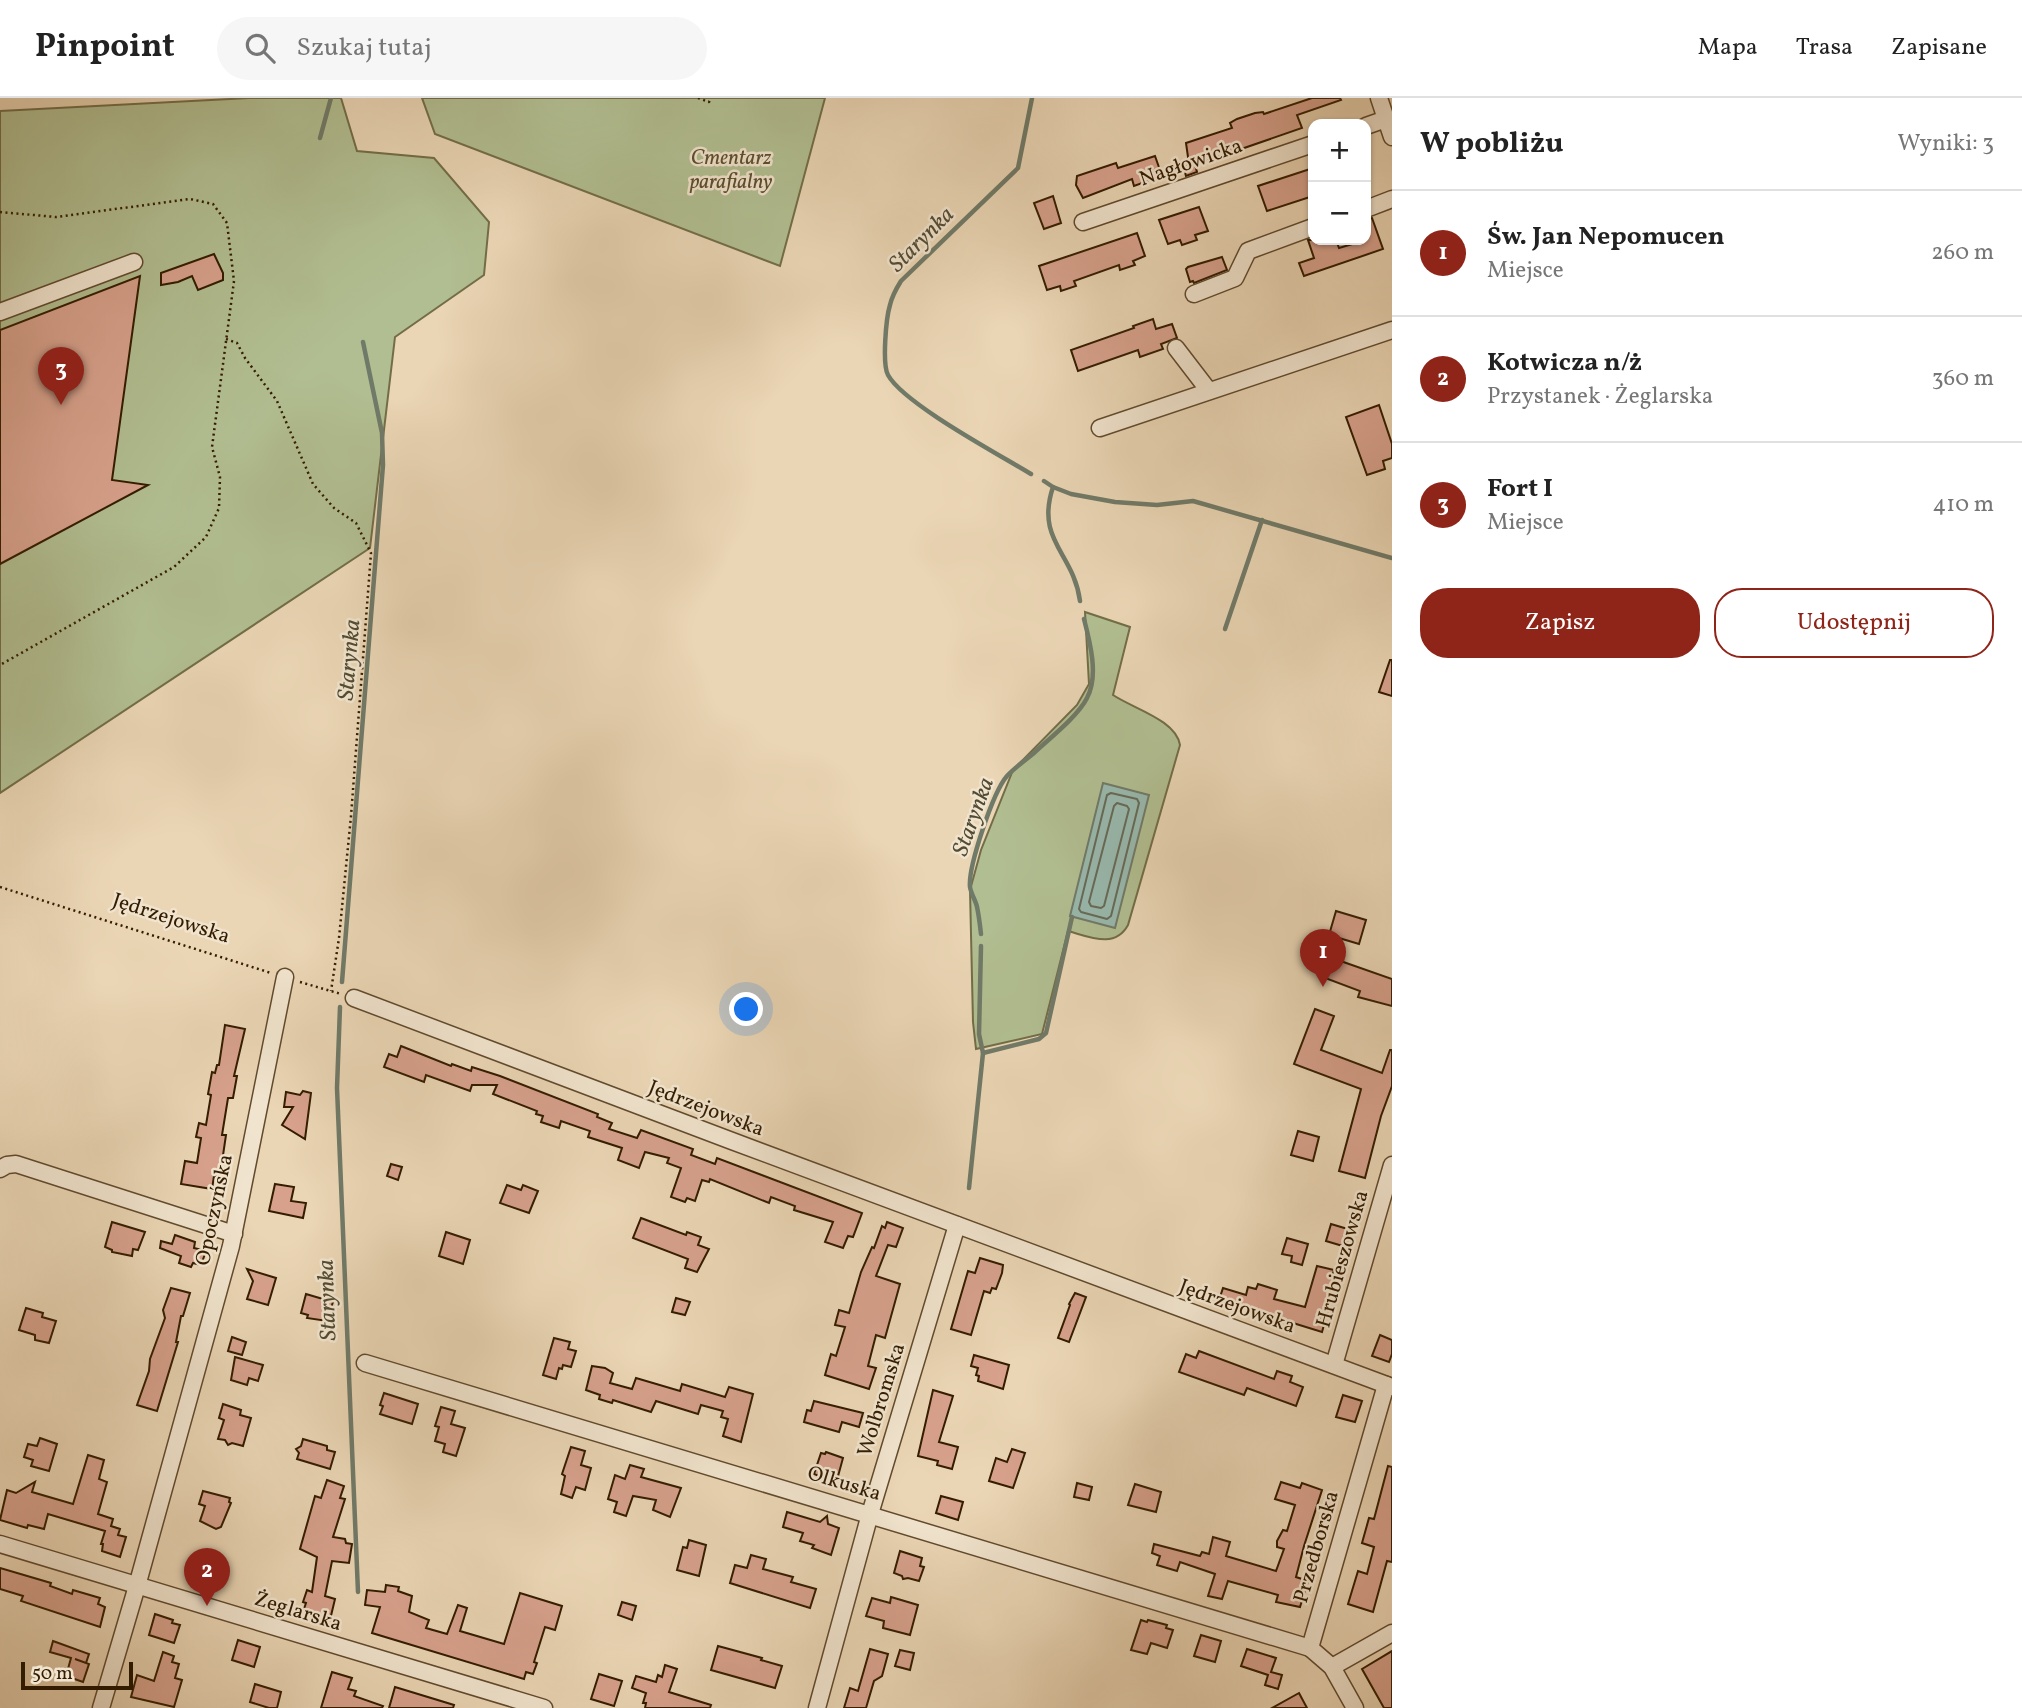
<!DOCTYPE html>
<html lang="pl">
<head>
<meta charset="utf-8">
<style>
  :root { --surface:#fff; --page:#f6f6f6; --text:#222; --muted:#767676; --line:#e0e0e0; --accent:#8f2418 }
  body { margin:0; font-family:Vollkorn,serif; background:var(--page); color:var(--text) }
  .controls { position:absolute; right:21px; top:21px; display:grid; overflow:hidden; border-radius:14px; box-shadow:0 2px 5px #0004 }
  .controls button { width:63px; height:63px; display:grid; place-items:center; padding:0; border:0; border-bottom:2px solid var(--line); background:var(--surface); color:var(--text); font:35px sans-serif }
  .scale { position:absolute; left:21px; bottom:18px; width:112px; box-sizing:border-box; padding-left:7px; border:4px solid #331c00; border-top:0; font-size:19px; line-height:24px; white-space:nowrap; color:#331c00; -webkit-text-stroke:5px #f1e4ce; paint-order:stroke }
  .you { position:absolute; left:747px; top:912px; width:24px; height:24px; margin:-18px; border:5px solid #fff; border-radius:50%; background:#1a73e8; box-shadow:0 0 0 10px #1a73e833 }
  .badge { display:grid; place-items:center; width:46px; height:46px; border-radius:50%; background:var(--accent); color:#fff; font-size:23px; font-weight:700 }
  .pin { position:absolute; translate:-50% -58px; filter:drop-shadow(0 2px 4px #0008) }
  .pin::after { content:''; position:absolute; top:37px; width:24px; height:21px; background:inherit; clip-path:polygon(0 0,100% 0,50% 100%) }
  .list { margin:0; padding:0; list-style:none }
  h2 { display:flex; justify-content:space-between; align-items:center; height:91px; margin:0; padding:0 28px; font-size:30px }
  h2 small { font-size:23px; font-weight:400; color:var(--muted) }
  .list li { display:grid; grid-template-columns:46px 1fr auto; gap:21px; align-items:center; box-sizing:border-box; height:126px; padding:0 28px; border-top:2px solid var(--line) }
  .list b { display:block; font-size:26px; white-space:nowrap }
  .list p { margin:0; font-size:23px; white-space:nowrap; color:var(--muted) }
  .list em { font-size:23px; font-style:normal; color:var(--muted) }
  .actions { display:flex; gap:14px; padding:21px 28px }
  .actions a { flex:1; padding:16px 0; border:2px solid var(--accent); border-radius:28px; text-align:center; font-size:24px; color:var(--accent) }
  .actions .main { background:var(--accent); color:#fff }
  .icon { flex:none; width:38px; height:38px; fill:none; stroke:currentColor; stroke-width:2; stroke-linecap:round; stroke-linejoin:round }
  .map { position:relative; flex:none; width:1392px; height:1610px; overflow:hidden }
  header { display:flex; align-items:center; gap:42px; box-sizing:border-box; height:98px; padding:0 35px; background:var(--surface); border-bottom:2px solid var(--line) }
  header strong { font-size:33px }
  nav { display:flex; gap:38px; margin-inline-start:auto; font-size:24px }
  .search { width:490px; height:63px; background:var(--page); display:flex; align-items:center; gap:18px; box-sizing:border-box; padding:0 24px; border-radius:38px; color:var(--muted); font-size:26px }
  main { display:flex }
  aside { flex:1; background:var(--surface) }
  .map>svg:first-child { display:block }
  .green { fill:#b1be91; stroke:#726d48; stroke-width:2 }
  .water { fill:#98b9ae; stroke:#707a68; stroke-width:2 }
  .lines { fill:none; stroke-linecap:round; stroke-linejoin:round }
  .shore { stroke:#666a57; stroke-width:2 }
  .stream { stroke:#707a68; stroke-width:4.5 }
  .building { fill:#d7a18c; stroke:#331c00; stroke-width:2 }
  .minor-casing { stroke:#614a2d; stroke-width:19 }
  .path { stroke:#331c00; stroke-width:2.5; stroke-dasharray:2 3.5; stroke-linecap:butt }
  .minor { stroke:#f1e4ce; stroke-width:16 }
  .labels { text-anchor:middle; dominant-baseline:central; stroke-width:5; stroke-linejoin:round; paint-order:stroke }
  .park-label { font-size:21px; font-style:italic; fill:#594d2c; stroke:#f1e4ce }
  .street-label { font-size:21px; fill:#331c00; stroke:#f1e4ce }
  .water-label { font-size:23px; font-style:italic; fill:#514b34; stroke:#f1e4ce }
</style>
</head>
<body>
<header>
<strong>Pinpoint</strong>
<div class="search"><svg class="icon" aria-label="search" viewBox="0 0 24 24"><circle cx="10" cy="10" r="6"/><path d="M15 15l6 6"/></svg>Szukaj tutaj</div>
<nav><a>Mapa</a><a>Trasa</a><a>Zapisane</a></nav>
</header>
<main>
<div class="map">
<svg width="1392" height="1610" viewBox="0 0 1392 1610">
  <rect width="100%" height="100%" fill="#ead5b4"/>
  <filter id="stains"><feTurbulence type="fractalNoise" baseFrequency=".00286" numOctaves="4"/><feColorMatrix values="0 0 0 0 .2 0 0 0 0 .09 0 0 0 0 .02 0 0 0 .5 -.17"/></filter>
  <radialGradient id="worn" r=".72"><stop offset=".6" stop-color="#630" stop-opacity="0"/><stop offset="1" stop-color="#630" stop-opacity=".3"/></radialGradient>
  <!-- green -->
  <g class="green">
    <path d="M249,0h92l16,53 77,7 55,64 -5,53 -89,62 -25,211 -370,245v-682z"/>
    <path d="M422,0h403l-45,168 -345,-132z"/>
    <path d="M1085,514l45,15 -17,68c21,14 63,25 67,50l-52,180c-13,24 -38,12 -60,6l-26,103 -66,15 -3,-27 -3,-132 11,-40 32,-80 64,-65 12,-21z"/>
  </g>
  <!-- water -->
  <path class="water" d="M1103,685l46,12 -34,133 -45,-12z"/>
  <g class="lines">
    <!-- shore -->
    <g class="shore">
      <path d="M1111,695l26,6 2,4 -28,113 -4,3 -26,-7 -2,-3 28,-114z"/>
      <path d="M1117,705l10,3 2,3 -25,97 -3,2 -10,-2 -2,-4 25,-96z"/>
    </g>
    <!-- stream -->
    <g class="stream">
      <path d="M320,40l11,-40"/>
      <path d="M1031,376c-31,-19 -127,-70 -143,-99 -6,-11 -2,-57 2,-70 2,-9 6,-16 11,-24l117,-113 14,-70"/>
      <path d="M1044,383l9,6c-18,54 21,66 27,114"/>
      <path d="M1053,389l18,7 44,8 42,3 36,-4 199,57"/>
      <path d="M1225,531l37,-109"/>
      <path d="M981,836c-1,-9 -2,-18 -4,-27 -1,-6 -6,-13 -7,-20 -2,-20 23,-95 37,-111 8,-9 19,-16 28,-24 15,-14 43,-36 52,-54 12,-22 3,-56 -3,-79"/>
      <path d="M342,884l41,-517 -1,-32 -19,-91"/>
      <path d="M340,909l-3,81 21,504"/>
      <path d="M983,955l56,-14 7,-6 26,-116"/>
      <path d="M969,1090l14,-135 -4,-19 2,-88"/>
    </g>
  </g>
  <!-- building -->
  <g class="building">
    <path d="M1312,0h28l1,2 -44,15 5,13 -107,37 2,7 -11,4 -3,-10 6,-2 -3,-21 46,-15 -2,-5 7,-4 18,-6 8,-1 1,2z"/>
    <path d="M1155,58l7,20 -28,10 -2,-7 -49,19 -7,-13 1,-9 39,-13 2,5z"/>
    <path d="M1310,71l3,10v17l-46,15 -9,-25z"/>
    <path d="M1053,98l8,27 -17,6 -10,-26z"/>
    <path d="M1199,109l9,24 -13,4 2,5 -15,5 -2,-5 -12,4 -9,-24z"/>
    <path d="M1372,120l11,31 -79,27 -5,-13 15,-5 -6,-18h28l3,8 27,-8v-21z"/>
    <path d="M1137,135l8,23 -12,5 2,4 -15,5 -1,-5 -45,16 2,5 -15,5 -1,-5 -13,4 -8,-24z"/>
    <path d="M214,156l9,19v7l-25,10 -6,-14 -14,6 -17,3v-12z"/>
    <path d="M1222,159l5,13 -33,13 -1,-2 -3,1 -4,-13 2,-2z"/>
    <path d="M140,178l-28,204 36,5 -148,79v-234z"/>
    <path d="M1153,221l3,10 16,-5 5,14 -16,6 2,5 -23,8 -2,-7 -60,21 -7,-21 63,-22 -1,-2z"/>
    <path d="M1379,307l13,39v14l-9,3 2,8 -18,6 -21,-58z"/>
    <path d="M1390,562h2v36l-13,-4z"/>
    <path d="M1336,813l30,9 -7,24 -30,-9z"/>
    <path d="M1332,860l60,21v27l-34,-9 2,-6 -35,-13z"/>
    <path d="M1315,911l19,7 -13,34 61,23 8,-23h2v36l-11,30 -16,62 -26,-7 22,-82 -67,-25z"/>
    <path d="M225,927l20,4 -11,47h3l-4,22h-5l-6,37h4l-5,34 -3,-1 -1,8h-3l-2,13 -31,-5 4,-23 12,2 4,-25 -5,-1 3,-14 7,2 5,-30 -3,-1 4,-22 3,1 2,-8h2z"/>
    <path d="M401,948l50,20 1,-2 19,7 1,-4 28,9 98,38 -1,3 15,6 -3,6 28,9 4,-8 52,19 -2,6 24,9 2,-6 145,55 -9,24 -5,-1 -5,12 -18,-6 8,-20 -39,-12 1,-4 -24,-9 -2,6 -59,-24 -1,3 -7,-2 -7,21 -8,-3 -2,4 -14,-5 10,-29 -14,-5 2,-5 -24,-6 -6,16 -21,-8 4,-12 -34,-11 2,-6 -29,-10 -2,7 -18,-6 2,-6 -7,-2 1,-3 -44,-17 4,-9h-25l-2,6 -44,-16 -2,7 -40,-15 5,-13 8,3z"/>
    <path d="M303,993l8,2 -6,46 -23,-14 11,-18h-9l2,-15 14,3z"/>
    <path d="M1298,1033l21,6 -6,24 -22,-6z"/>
    <path d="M391,1066l11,3 -4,13 -11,-4z"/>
    <path d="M275,1086l19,3 -3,14 15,2 -3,15 -34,-7z"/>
    <path d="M507,1087l14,5 2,-5 15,6 -9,22 -29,-10z"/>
    <path d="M641,1120l45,17 1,-3 14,5 -3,8 11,4 -12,23 -12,-4 3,-9 -55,-21z"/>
    <path d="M112,1124l33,10 -7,18 -5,-1 -1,7 -20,-4v-2l-7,-3z"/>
    <path d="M887,1124l16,6 -7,19 -8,-2 -12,31 24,8 -15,54 -9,-3 -8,31 8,2 -7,21 -44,-14 6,-21 5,2 9,-29 -10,-2 4,-15 10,3 12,-41 11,-25 2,1 8,-22 3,2z"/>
    <path d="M1331,1126l20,6 -5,17 -20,-6z"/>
    <path d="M446,1134l24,8 -7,24 -24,-8z"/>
    <path d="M175,1137l20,7 -1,6 12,3 -5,14 -8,-2 -2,4 -12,-4 2,-7 -21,-8 1,-7 11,3z"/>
    <path d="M1287,1140l21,6 -6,21 -11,-3 1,-6 -10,-2z"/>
    <path d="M980,1160l23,7 -1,8 -6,16 -4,-1 -2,5 -6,-2 -13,44 -20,-6 17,-58 7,2z"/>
    <path d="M1317,1168l17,4 -2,7 5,1 -15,54 -103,-32 4,-12 23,7 2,-8 8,2 2,-5 19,6 -3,9 31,8z"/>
    <path d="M247,1171l29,9 -8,27 -21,-6 6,-18z"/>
    <path d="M171,1190l19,5 -7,23h-2l-5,26h2l-21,69 -20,-6 12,-34 1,-12 15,-41 -2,-8z"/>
    <path d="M1075,1195l11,4 -17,45 -11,-4 12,-33 -1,-1z"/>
    <path d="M306,1196l27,8 -6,19 -20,-3 1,-3 -7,-2z"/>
    <path d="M676,1200l14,4 -5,13 -13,-3z"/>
    <path d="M26,1210l17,5 -1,4 14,4 -7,22 -14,-3v-5l-16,-5z"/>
    <path d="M1380,1237l12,5v14l-3,8 -17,-6z"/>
    <path d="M232,1239l14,5 -4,13 -14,-4z"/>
    <path d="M554,1240l16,4 -2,7 8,2 -5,16 -8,-2 -1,4 -3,-1 -3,11 -13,-4z"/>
    <path d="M1199,1253l75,28 3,-8 15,5 -2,6 13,5 -7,19 -49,-18 -3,7 -65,-23 7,-18 10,4z"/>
    <path d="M974,1257l35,10 -6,24 -25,-8 1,-5 -3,-1 2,-7 -7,-2z"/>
    <path d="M235,1259l28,8 -5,16 -9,-3 -2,7 -16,-5z"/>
    <path d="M592,1268l13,2 8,5 -3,10 22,6 4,-11 44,13 2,-7 43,13 4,-10 24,7 -12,48 -18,-6 5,-17 -7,-2 2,-6 -22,-6 -3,9 -42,-13 -5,11 -38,-12 -1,3 -13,-4 1,-4 -14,-5z"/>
    <path d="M933,1292l20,6 -14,46 19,5 -6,22 -15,-4 1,-4 -20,-5z"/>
    <path d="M384,1295l34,11 -6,20 -32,-10 3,-8 -3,-1z"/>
    <path d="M1343,1297l19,6 -7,21 -19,-5z"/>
    <path d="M814,1303l49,12 -4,14 -17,-5 -3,10 -35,-10 3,-12 4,1z"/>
    <path d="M223,1306l18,6 -1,5 11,3 -8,28 -11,-3 -4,2 -3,-5 -7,-1 6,-19 -5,-2z"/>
    <path d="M441,1309l14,4 -4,13 14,4 -9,28 -13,-4 2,-8 -10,-3 4,-14 -4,-1z"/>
    <path d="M40,1340l17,6 -8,27 -18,-5 2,-6 -9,-3 4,-13 9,2z"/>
    <path d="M303,1341l24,7v4l8,2 -5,17 -33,-10 2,-6 -3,-4 5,-3z"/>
    <path d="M571,1349l14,4 -4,14 10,3 -6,22 -9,-3 -4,11 -11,-4 4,-18 -3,-2z"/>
    <path d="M1012,1351l13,4 -12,35 -24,-7 7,-23 11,4z"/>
    <path d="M826,1354l17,6 -6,22 -11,-1 -12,-5 7,-21 4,1z"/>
    <path d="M88,1357l16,5 -5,19 8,3 -9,32 15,5 -2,7 9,3 -2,6 8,2 -6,20 -18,-6 1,-7h-2l4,-13 -57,-17 -4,15 -16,-4 -1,3 -27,-8 7,-30 9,3 19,-11 -3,10 41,12z"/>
    <path d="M630,1367l14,4 -3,8 40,11 -11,29 -17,-7 3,-10 -23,-4 -7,20 -12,-4 3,-10 -9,-3 7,-24 10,4z"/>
    <path d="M1388,1368l4,1v95l-5,-1 -14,51 -25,-8 10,-33 9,3 7,-27 -12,-4 7,-25 5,1z"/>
    <path d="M327,1382l17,6 -4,12 5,1 -12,38 12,2 1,4 6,1 -3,19 -17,-2 -7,35 10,3 -5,21 -27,-8 3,-9 -3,-1 4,-12 5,2 5,-35 -17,-8 15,-53 6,2z"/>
    <path d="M1281,1384l19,6 2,-5 20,7 -18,56 -8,31 12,4 -8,26 -24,-5 2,-7 -50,-14 -6,18 -14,-3 7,-22 -35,-12 -3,9 -20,-6 3,-9 -8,-3 2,-9 46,12 2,-4 7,2 4,-17 17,5 -4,14 50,15 8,-22 -7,-2v-6l6,-11 4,1 8,-26 -20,-6z"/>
    <path d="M1077,1385l15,4 -3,13 -15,-3z"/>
    <path d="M1135,1386l26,8 -5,20 -28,-7z"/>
    <path d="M203,1393l27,7 -1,4 2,1 -10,24 -5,2 -16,-8 5,-15 -6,-2z"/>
    <path d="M941,1398l22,6 -5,18 -22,-7z"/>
    <path d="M787,1414l33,10 7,-6 1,8 11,4 -8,27 -19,-7 2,-3 -14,-4 3,-8 -20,-6z"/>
    <path d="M689,1442l17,5 -7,31 -22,-6 6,-23 4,1z"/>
    <path d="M900,1453l22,7 -2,8 4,1 -5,14 -11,-3 -5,1 -1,-3 -8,-3z"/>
    <path d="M751,1457l15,4 -3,10 30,8 -2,5 25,7 -6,19 -80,-25 5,-18 12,3z"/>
    <path d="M0,1470l51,15 -1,3 22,8 1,-4 27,8 -2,6 7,3 -5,20 -79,-26 2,-5 -23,-7z"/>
    <path d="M386,1487l13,2 -1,4 14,5 -3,16 20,8 -3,8 21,6 11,-29 9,3 -7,23 44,13 16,-51 42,13 -7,24 -10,-3 -11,35 3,1 -4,11 -7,-2 -2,7 -152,-46 8,-26 -15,-2 2,-15 18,2z"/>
    <path d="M891,1499l27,8 -8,30 -27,-7 1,-7 -18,-5 6,-18 18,5z"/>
    <path d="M622,1504l14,4 -4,14 -14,-5z"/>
    <path d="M155,1516l18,6 -1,3 8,2 -6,18 -25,-8z"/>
    <path d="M1141,1522l6,2 1,-2 19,5 -1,3 7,2 -6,18 -16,-5 -4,11 -16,-4z"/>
    <path d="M1201,1537l20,6 -6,21 -21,-6z"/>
    <path d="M238,1542l22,7 -6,20 -22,-7z"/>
    <path d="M53,1543l36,13 -3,9 -11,-4 14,5 -6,18 -17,-6 5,-18 -21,-6z"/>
    <path d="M718,1548l44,12 -1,2 21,6 -7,22 -64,-18z"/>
    <path d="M870,1551l18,5 -6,22 -8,5 -8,27h-22l6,-20 8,3z"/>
    <path d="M1247,1551l29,9 -5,14 11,3 -4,14 -13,-4 3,-10 -27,-9z"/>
    <path d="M900,1552l14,3 -4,17 -15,-4z"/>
    <path d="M1392,1553v57h-8l-22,-39z"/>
    <path d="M163,1554l11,4 -2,6 7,2 -4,14 7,2 -8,27 -43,-10 6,-22 17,6z"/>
    <path d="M665,1567l12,4 -8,23 42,13 -1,3h-65l1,-5h-3l3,-10 -14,-5 4,-12 20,6 2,-7 4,2z"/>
    <path d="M332,1574l20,6 -4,11 8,2 -2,5 29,10 -1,2h-61z"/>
    <path d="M599,1576l23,7 -8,25 -23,-7z"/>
    <path d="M255,1586l26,8 -4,16h-8l-19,-6z"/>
    <path d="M395,1589l59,18 -1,3h-64z"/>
    <path d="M1299,1595l8,15h-35z"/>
  </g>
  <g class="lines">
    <!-- minor casing -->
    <g class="minor-casing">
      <g id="minor">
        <path d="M1379,0l13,39"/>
        <path d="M1366,28l20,-7"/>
        <path d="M1366,111l26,-10"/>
        <path d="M1083,124l230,-78"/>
        <path d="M1194,196l41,-16 13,-27 65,-24"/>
        <path d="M0,214l134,-50"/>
        <path d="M1176,250l33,43"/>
        <path d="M1100,330l292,-98"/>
        <path d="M354,900l378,143 660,246"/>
        <path d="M0,1071l7,-4 9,-1 218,70"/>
        <path d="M365,1265l945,285"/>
        <path d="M1334,1267l58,-200"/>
        <path d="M0,1446l544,164"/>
        <path d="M1332,1569l60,-34"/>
        <path d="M101,1610l36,-122 94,-340 54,-269"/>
        <path d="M817,1610l53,-194 87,-289"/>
        <path d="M1355,1610l-23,-41 -22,-19 76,-263"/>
      </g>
    </g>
    <!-- path -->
    <g class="path">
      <path d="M698,0l11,4 2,-4"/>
      <path d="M0,114l56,5 134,-18 23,5 14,19 7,58 -22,166 8,30 -1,31 -13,29 -32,30 -174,98"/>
      <path d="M226,241l11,4 8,15 32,43 36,83 21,24 22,15 15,30 -20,263 -12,122 -8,53"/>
      <path d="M0,789l271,86"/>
      <path d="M300,884l41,12"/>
    </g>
    <!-- minor -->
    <use href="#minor" class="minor"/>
  </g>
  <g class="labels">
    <!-- park labels -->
    <g class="park-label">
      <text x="731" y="60">Cmentarz<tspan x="731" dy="24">parafialny</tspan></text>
    </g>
    <!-- street labels -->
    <g class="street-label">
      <text transform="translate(1191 65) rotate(-19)">Nagłowicka</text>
      <text transform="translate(171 821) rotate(18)">Jędrzejowska</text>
      <text transform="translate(706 1011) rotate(21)">Jędrzejowska</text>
      <text transform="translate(215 1112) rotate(-78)">Opoczyńska</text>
      <text transform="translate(1343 1161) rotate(-74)">Hrubieszowska</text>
      <text transform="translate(1237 1209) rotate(20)">Jędrzejowska</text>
      <text transform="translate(882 1302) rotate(-73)">Wolbromska</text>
      <text transform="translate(844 1386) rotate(17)">Olkuska</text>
      <text transform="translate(1317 1449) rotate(-74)">Przedborska</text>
      <text transform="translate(298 1514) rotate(17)">Żeglarska</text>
    </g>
    <!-- water labels -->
    <g class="water-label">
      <text transform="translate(922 142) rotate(-45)">Starynka</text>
      <text transform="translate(350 562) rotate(-85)">Starynka</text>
      <text transform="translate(974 719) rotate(-70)">Starynka</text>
      <text transform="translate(328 1202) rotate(-92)">Starynka</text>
    </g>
  </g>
  <rect width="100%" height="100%" filter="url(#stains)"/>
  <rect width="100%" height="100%" fill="url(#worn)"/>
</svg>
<div class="controls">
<button>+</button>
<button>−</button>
</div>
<div class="scale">50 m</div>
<div class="you"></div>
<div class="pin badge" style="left:1323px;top:889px">1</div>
<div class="pin badge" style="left:207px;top:1508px">2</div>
<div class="pin badge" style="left:61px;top:307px">3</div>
</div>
<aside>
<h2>W pobliżu<small>Wyniki: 3</small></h2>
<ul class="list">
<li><span class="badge">1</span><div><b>Św. Jan Nepomucen</b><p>Miejsce</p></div><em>260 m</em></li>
<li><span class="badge">2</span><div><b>Kotwicza n/ż</b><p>Przystanek · Żeglarska</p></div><em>360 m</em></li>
<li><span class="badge">3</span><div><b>Fort I</b><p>Miejsce</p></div><em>410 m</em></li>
</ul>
<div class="actions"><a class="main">Zapisz</a><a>Udostępnij</a></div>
</aside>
</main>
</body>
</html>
